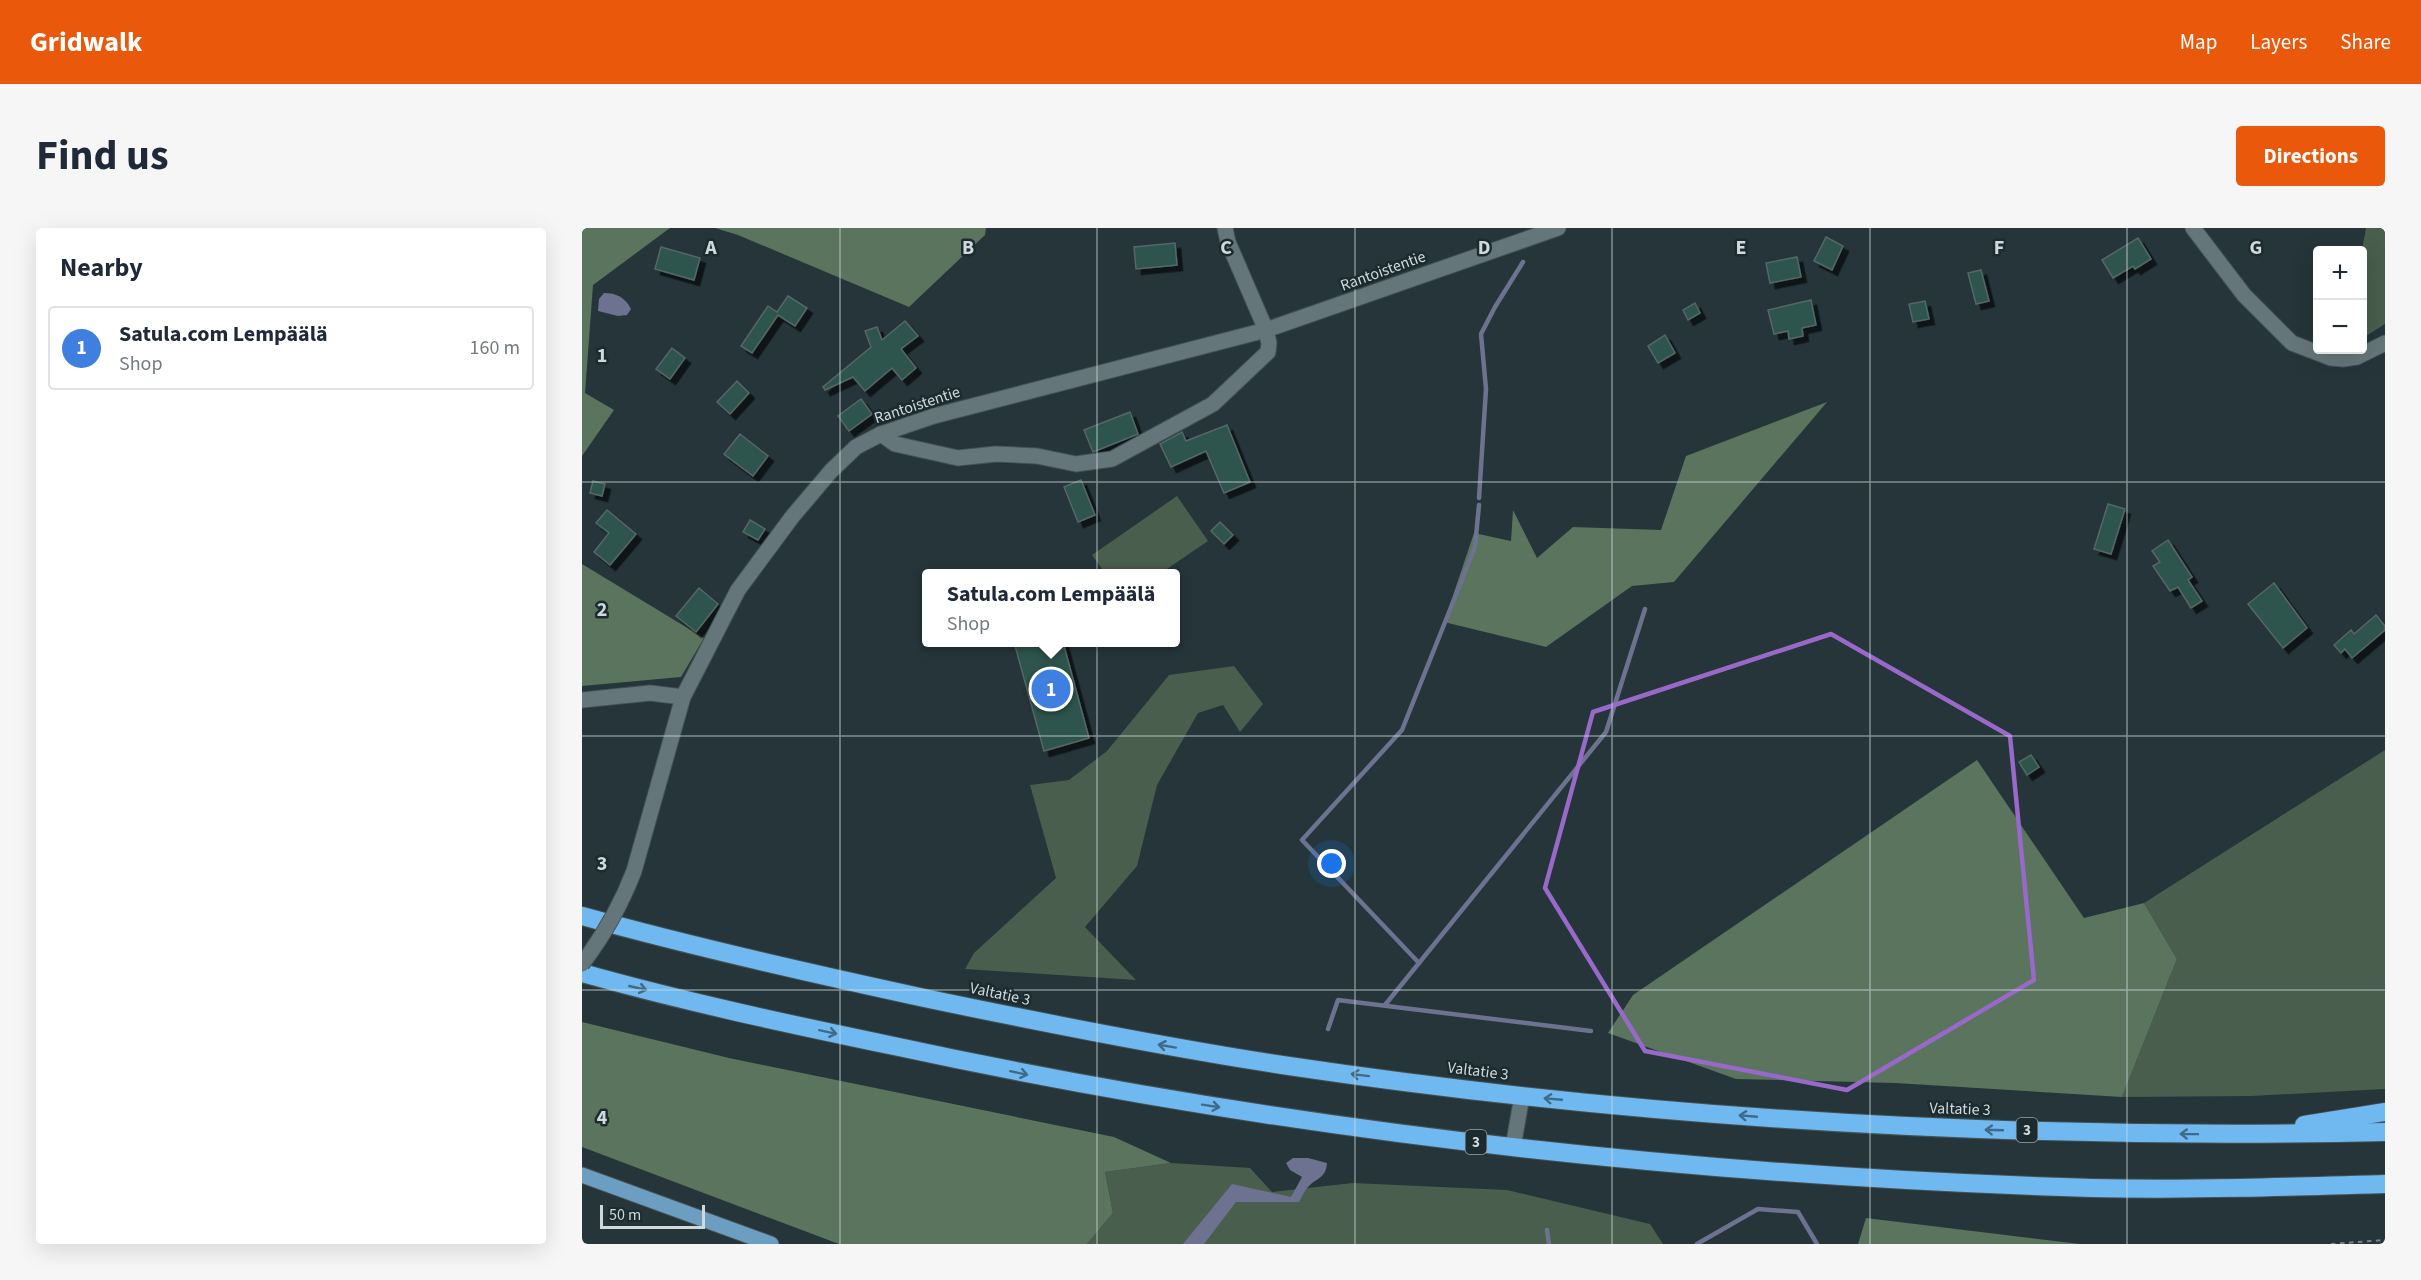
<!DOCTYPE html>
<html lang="en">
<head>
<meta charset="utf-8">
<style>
  :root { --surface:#fff; --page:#f6f6f7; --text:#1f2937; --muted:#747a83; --line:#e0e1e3; --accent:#ea580c }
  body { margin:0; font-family:"Source Sans 3",sans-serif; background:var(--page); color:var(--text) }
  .controls { position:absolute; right:18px; top:18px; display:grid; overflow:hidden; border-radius:6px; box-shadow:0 6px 24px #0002 }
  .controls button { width:54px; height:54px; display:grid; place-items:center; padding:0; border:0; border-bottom:2px solid var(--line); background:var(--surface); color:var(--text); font:30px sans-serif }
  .scale { position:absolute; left:18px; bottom:15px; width:105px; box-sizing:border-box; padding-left:6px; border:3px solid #cfd9db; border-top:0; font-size:16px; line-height:21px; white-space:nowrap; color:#cfd9db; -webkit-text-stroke:4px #1c2b2f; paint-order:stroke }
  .you { position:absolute; left:750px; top:636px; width:21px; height:21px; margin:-15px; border:4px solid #fff; border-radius:50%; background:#1a73e8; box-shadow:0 0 0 9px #1a73e833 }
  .badge { display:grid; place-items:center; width:39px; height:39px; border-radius:50%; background:var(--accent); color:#fff; font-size:20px; font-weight:700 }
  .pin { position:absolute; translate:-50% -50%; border:3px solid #fff; box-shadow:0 2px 6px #0006 }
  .popup { position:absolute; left:340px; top:341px; width:258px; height:78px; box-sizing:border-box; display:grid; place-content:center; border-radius:6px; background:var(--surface); filter:drop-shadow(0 2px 4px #0005); font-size:20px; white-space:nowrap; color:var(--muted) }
  .popup b { font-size:22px; color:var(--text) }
  .popup::after { content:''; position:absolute; left:50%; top:100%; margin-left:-12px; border:12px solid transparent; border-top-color:var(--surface) }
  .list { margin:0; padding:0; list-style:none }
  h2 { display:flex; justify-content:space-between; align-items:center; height:78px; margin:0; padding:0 24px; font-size:26px }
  h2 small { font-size:20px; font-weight:400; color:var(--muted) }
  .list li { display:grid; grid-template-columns:39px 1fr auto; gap:18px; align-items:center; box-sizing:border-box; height:84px; margin:0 12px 12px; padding:0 12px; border:2px solid var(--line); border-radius:6px }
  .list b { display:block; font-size:22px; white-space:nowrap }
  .list p { margin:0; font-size:20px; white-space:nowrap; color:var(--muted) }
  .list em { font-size:20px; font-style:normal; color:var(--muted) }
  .map { position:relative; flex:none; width:1803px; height:1016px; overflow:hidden; border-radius:6px }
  header { display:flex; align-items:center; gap:36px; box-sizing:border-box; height:84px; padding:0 30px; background:var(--accent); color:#fff }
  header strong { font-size:28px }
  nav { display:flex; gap:33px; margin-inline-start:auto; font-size:21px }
  .intro { display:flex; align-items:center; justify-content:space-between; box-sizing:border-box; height:144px; padding:0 36px }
  h1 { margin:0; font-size:42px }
  .button { padding:15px 27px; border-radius:6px; background:var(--accent); color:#fff; font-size:21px; font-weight:700 }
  main { display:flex; gap:36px; padding:0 36px }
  aside { flex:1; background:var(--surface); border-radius:6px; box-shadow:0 6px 24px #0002 }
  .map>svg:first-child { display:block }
  .green { fill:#495e4c }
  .forest { fill:#5a745e }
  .water { fill:#6c7290 }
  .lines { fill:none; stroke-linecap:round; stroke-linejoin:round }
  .stream { stroke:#6c7290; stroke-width:4.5 }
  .building { fill:#2d544d; stroke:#556763; stroke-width:1.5; filter:url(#shadow) }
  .minor-casing { stroke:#445254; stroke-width:17 }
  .major-casing { stroke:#445254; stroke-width:17 }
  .highway-casing { stroke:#445254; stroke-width:20 }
  .path { stroke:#778487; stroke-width:2; stroke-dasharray:4.5 4.5; stroke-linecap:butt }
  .minor { stroke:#65767a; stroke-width:15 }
  .major { stroke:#6b9ec1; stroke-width:15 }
  .highway { stroke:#6fb8f0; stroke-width:18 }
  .minor-bridge-casing { stroke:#445254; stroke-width:17; stroke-linecap:butt }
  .minor-bridge { stroke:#65767a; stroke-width:15 }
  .oneway { stroke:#416a86 }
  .marked { fill:none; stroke:#9869c9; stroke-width:4.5; stroke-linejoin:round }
  .grid { fill:none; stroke:#cfd9db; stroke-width:1.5; stroke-opacity:0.55 }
  .labels { text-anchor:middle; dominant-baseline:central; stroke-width:5; stroke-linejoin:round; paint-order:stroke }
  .shield { fill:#1c2b2f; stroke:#99a5a7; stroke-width:1.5 }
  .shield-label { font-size:15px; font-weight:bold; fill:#cfd9db }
  .street-label { font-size:16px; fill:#cfd9db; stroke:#1c2b2f }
  .grid-label { font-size:20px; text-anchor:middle; font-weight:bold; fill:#cfd9db; stroke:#1c2b2f; stroke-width:5; stroke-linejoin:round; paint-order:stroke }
</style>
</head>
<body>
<header>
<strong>Gridwalk</strong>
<nav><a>Map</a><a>Layers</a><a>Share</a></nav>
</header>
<div class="intro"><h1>Find us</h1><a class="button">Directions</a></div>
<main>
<aside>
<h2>Nearby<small></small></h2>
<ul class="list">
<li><span class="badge" style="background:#3f7fe0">1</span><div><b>Satula.com Lempäälä</b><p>Shop</p></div><em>160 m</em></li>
</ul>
</aside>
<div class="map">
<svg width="1803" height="1016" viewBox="0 0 1803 1016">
  <defs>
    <filter id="shadow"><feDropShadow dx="5.5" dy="5.5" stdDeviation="0" flood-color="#0009"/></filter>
  </defs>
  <rect width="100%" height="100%" fill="#253539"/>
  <!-- green -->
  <g class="green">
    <path d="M1784,0h19v96l-22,14 -1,-88z"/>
    <path d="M595,268l31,45 -47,32h-56l-13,-18z"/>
    <path d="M652,438l29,38 -23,28 -17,-27 -25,8 -41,72 -20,81 -52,61 51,53 -171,-11 9,-16 82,-75 -26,-93 39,-5 38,-29 62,-76z"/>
    <path d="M1803,522v339l-134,7 -129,1 55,-138 -33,-56z"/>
    <path d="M589,935l79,5 22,24 81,-9 154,7 143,34 13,20h-576l26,-31 -8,-41z"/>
  </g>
  <!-- forest -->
  <g class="forest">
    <path d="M0,0h88l-77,57 -8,108 29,17 -32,46z"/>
    <path d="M133,0h271l-1,7 -76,72 -171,-72z"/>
    <path d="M1245,174l-153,180 -42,4 -86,61 -102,-25 30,-89 37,8 2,-31 24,48 36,-31 88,3 25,-74z"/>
    <path d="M0,336l122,74 -23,39 -99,9z"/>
    <path d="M1395,532l107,158 60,-15 33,56 -55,138 -227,-14 -159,-4 -128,-46 25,-38z"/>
    <path d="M0,794l147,36 385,79 57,26 -66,9 8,41 -26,31h-248l-257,-97z"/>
    <path d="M1284,990l214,26h-222z"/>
  </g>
  <!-- water -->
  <g class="water">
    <path d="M22,65c12,0 21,4 27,16l-4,6 -9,1 -20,-5 1,-12z"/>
    <path d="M711,930h15l19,5c-1,14 -8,14 -17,22 -5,4 -8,12 -11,17h-63l-32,42h-21l49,-60 59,13 11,-20 -12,-7 -4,-7z"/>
  </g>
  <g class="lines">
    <!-- stream -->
    <g class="stream">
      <path d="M897,270l7,-109 -5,-55 14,-27 28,-45"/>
      <path d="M837,735l-117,-123 100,-110 73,-183 4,-42"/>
      <path d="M803,777l221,-273 39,-123"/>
      <path d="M746,801l10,-29 253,31"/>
      <path d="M965,1002l2,14"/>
      <path d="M1115,1016l61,-35 40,3 19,32"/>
    </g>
  </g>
  <!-- building -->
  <g class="building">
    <path d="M1244,9l17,9 -11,24 -18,-9z"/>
    <path d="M1556,10l13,21 -16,10 -2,-3 -20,12 -11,-18z"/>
    <path d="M593,15l2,22 -41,4 -2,-22z"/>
    <path d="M79,19l39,11 -6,22 -39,-11z"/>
    <path d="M1215,29l4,20 -31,6 -4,-20z"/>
    <path d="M1399,42l8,31 -13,3 -8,-31z"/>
    <path d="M206,68l19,12 -12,18 -17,-11 -26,38 -11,-7 27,-40 9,6z"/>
    <path d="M1229,72l5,25 -14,3 1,8 -14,3 -1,-8 -14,3 -6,-24z"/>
    <path d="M1343,73l4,18 -16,3 -4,-18z"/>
    <path d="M1113,75l5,10 -12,7 -5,-10z"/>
    <path d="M323,93l13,15 -17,13 15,19 -14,12 -10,-12 -27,23 -12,-14 -28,13 -2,-3 48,-40 -6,-16 12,-4 5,13z"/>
    <path d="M1083,107l10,18 -17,10 -10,-17z"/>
    <path d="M90,120l13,10 -15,21 -14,-10z"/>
    <path d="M155,153l12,12 -19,21 -13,-12z"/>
    <path d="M279,171l11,15 -23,17 -11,-15z"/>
    <path d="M548,184l8,22 -45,18 -9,-22z"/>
    <path d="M645,197l23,57 -26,11 -18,-42 -35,16 -11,-23 22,-12 4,9z"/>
    <path d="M158,206l28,22 -15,20 -29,-22z"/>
    <path d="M499,252l14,35 -17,7 -14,-35z"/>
    <path d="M11,253l12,3 -3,12 -12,-3z"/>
    <path d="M1526,276l17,5 -14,45 -17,-5z"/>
    <path d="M25,282l29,24 -26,31 -16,-13 15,-19 -13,-10z"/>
    <path d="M168,292l15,9 -7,11 -15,-8z"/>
    <path d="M638,294l13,13 -9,9 -13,-13z"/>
    <path d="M1586,312l24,37 -4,3 14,21 -11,7 -13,-21 -8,4 -17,-25 7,-4 -8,-11z"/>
    <path d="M1692,355l33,45 -24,20 -35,-44z"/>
    <path d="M117,360l19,16 -22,28 -20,-16z"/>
    <path d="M1794,387l9,11v4l-33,28 -7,-9 -4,4 -7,-8 17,-15 3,4z"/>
    <path d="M432,414h49l26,96 -45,13z"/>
    <path d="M1449,527l8,12 -12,8 -8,-13z"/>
  </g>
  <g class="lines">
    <!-- minor casing -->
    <g class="minor-casing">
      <g id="minor">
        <path d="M1611,0l51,67 48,48 39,15 12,1 14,-2 28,-14"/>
        <path d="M299,206l14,10 63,14 38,-4 41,2 39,8 36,-5 101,-55 55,-52 1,-9 -3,-13 -38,-88 -3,-14"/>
        <path d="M0,472l68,-7 33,4"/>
        <path d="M52,643l49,-174 55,-107 54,-73 39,-46 25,-24 25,-13 53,-18 332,-86 292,-102"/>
        <path d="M931,919l9,-51"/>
      </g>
    </g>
    <!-- major casing -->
    <g class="major-casing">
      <path id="major" d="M0,947l189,69"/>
    </g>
    <!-- highway casing -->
    <g class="highway-casing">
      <g id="highway">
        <path d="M0,688c115,32 231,58 347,83 120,25 240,49 360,67 363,54 730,74 1096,66"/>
        <path d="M0,745c103,29 207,51 312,73 393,85 796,130 1198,142 97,2 196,-1 293,-4"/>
        <path d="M1722,897l81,-13"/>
      </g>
    </g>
    <!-- path -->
    <path class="path" d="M1749,1016l54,-4"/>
    <!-- minor -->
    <use href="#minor" class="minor"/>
    <!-- major -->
    <use href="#major" class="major"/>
    <!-- highway -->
    <use href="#highway" class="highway"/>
    <!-- minor-bridge casing -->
    <g class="minor-bridge-casing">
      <path id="minor-bridge" d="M0,736c22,-29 39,-59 52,-93"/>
    </g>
    <!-- minor-bridge -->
    <use href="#minor-bridge" class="minor-bridge"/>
  </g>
  <!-- one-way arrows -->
  <defs><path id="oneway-shaft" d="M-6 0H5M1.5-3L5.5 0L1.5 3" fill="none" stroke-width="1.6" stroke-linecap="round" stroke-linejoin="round" transform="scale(1.5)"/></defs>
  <g class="oneway">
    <use href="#oneway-shaft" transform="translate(56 760) rotate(13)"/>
    <use href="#oneway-shaft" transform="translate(246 804) rotate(12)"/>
    <use href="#oneway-shaft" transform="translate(585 818) rotate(-170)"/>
    <use href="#oneway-shaft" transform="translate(437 845) rotate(12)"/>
    <use href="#oneway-shaft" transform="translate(778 847) rotate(-173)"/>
    <use href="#oneway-shaft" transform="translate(971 871) rotate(-175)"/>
    <use href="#oneway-shaft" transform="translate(629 878) rotate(9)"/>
    <use href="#oneway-shaft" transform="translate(1166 888) rotate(-175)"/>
    <use href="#oneway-shaft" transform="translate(1412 902) rotate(-178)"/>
    <use href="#oneway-shaft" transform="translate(1607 906) rotate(-179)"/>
  </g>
  <!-- marked area -->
  <path class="marked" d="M1249,406l179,102 24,244 -187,110 -202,-39 -100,-163 48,-176z"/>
  <!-- grid -->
  <path class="grid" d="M258,0v1016M515,0v1016M773,0v1016M1030,0v1016M1288,0v1016M1545,0v1016M0,254h1803M0,508h1803M0,762h1803"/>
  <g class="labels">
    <!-- shield labels -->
    <g class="shield">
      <rect x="1434.5" y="890" width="21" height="24" rx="4.5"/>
      <rect x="883.5" y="902" width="21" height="24" rx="4.5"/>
    </g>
    <g class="shield-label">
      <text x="1445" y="902">3</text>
      <text x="894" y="914">3</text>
    </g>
    <!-- street labels -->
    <g class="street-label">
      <text transform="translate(801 43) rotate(-20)">Rantoistentie</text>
      <text transform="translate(335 177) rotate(-18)">Rantoistentie</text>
      <text transform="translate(418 766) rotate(12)">Valtatie 3</text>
      <text transform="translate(896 843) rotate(7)">Valtatie 3</text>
      <text transform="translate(1378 881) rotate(2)">Valtatie 3</text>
    </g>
  </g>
  <g class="grid-label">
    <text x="129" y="26">A</text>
    <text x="386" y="26">B</text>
    <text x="644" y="26">C</text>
    <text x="902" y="26">D</text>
    <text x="1159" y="26">E</text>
    <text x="1417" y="26">F</text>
    <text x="1674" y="26">G</text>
    <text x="20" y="134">1</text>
    <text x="20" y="388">2</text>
    <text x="20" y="642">3</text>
    <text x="20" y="896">4</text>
  </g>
</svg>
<div class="controls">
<button>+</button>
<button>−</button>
</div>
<div class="scale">50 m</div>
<div class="you"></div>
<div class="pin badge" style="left:469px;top:461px;background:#3f7fe0">1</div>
<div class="popup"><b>Satula.com Lempäälä</b>Shop</div>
</div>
</main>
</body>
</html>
